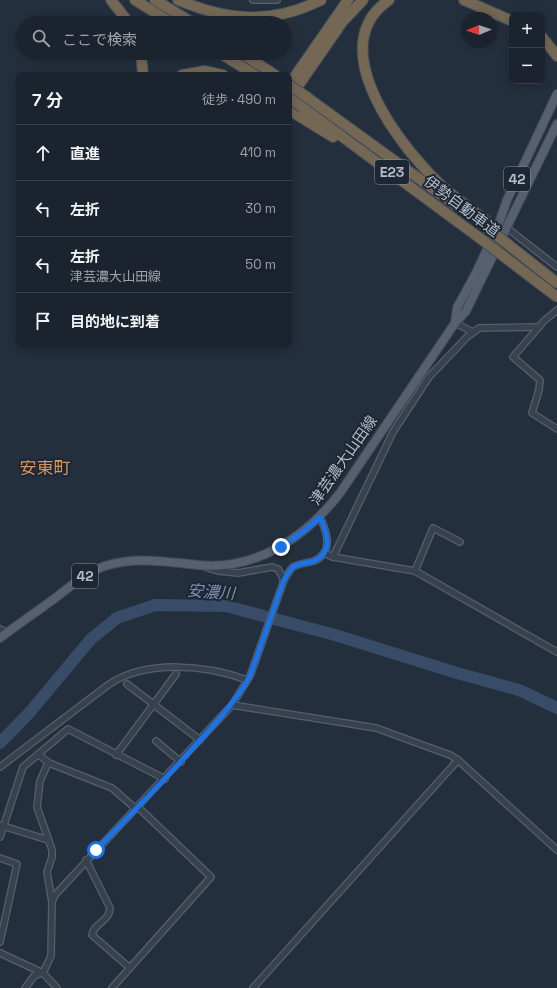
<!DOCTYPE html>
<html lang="ja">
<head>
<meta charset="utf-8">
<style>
  :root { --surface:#1b232e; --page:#282f3a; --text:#f1f3f6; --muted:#a0a4aa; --line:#39404a }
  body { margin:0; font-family:"Space Grotesk","Noto Sans JP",sans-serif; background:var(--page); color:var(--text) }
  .controls { position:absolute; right:12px; top:12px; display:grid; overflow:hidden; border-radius:8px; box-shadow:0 2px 10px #0003 }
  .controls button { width:36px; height:36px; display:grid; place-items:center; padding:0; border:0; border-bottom:1px solid var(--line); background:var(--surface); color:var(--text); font:20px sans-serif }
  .compass { position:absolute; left:461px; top:12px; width:36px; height:36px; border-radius:50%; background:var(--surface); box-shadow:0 2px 10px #0003; rotate:268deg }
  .stop { position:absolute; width:12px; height:12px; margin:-9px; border:3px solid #1a73e8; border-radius:50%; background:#fff }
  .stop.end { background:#1a73e8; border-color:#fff; box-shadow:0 1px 4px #0008 }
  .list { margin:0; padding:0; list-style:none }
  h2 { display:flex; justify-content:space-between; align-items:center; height:52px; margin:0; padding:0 16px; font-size:17px }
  h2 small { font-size:13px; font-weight:400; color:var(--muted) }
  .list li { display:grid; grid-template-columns:26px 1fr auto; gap:12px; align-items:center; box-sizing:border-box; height:56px; padding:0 16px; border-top:1px solid var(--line) }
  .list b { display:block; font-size:15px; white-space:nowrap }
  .list p { margin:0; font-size:13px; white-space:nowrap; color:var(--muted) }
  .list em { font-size:13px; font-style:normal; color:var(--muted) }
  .icon { flex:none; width:22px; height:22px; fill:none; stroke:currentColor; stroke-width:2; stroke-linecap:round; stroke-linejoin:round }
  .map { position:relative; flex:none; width:557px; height:988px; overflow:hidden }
  .search { position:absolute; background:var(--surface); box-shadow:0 2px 10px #0003; left:16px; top:16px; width:276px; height:44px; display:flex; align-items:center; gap:10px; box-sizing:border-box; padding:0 14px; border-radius:22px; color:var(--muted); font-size:15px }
  .panel { position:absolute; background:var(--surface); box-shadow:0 2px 10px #0003; left:16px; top:72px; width:276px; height:276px; border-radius:8px }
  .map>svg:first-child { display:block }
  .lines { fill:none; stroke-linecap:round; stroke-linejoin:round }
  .river { stroke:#394c67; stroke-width:12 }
  .street-casing { stroke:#565f6c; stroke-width:8 }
  .primary-casing { stroke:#414a57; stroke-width:10 }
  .highway-casing { stroke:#434c59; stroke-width:12 }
  .street { stroke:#38414e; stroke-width:5.5 }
  .primary { stroke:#56606e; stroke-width:8 }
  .highway { stroke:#746855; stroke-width:10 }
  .highway-bridge-casing { stroke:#434c59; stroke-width:12; stroke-linecap:butt }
  .highway-bridge { stroke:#746855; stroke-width:10 }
  .route { stroke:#1a73e8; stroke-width:5 }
  .labels { text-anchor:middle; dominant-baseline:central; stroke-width:4; stroke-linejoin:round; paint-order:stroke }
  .shield { fill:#1d2633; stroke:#878f9c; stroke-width:1 }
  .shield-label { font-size:14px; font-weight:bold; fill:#b4bcc9 }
  .street-label { font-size:15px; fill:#b4bcc9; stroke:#1d2633 }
  .water-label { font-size:16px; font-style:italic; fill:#7c92b1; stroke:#1d2633 }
  .quarter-label { font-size:17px; fill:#d59563; stroke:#1d2633 }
</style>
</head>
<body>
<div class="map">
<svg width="557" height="988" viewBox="0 0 557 988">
  <rect width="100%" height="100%" fill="#242f3e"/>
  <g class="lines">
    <!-- river -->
    <path class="river" d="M0,743l30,-31 61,-73 26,-21 38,-13 71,1 109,29 122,38 62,17 38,18"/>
    <!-- street casing -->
    <g class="street-casing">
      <g id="street">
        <path d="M253,0h24"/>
        <path d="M507,228l50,39"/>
        <path d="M557,310l-13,11 -31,36 27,23 -1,10 -7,23 25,16"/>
        <path d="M455,323l18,9"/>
        <path d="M324,553l9,4 82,14 142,81"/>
        <path d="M333,557l60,-125 36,-55 38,-40 12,-9 60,-1"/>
        <path d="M202,566l16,5 20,2 34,-6 6,2 6,11"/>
        <path d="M415,571l18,-43 27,14"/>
        <path d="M0,629l7,4"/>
        <path d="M127,684l73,56"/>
        <path d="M232,705l144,23 74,27 8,5 99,90"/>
        <path d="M156,741l25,21"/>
        <path d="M38,754l11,9 63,25 24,21"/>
        <path d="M116,755l60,-81"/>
        <path d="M0,767l108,-82c38,-26 99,-20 139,-5"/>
        <path d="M0,825l48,15"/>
        <path d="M0,837l23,-70 45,-38 97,50"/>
        <path d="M0,858l17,6 -17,78"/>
        <path d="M86,860l24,48c0,13 -17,16 -18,27l38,33"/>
        <path d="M52,902l3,-7 177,-190 18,-29 34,-96c3,-5 5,-9 9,-13 7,-4 14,-4 21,-6 20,-9 13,-29 6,-44"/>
        <path d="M0,953l43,20 14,15"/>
        <path d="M25,988l10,-13 8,-2 8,-17 1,-54 -5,-30 5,-15v-7l-15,-43 3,-26 8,-18"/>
        <path d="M112,988l99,-111 -73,-70"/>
        <path d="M253,988l205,-228"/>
      </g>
    </g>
    <!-- primary casing -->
    <g class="primary-casing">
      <g id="primary">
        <path d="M455,323l2,-15 19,-35 23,-50 8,-23 50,-106"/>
        <path d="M0,638c17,-13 36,-26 54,-39 16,-12 32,-27 51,-33 31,-10 61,-4 93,-1 58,6 108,-28 142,-72l115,-170 11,-12 91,-187"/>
      </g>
    </g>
    <!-- highway casing -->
    <g class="highway-casing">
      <g id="highway">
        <path d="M111,0l18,23"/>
        <path d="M135,0l37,23"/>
        <path d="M155,0l38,23"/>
        <path d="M178,0c50,21 93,25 143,0"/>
        <path d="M389,0c-63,43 2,133 38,171 18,20 40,35 61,51"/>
        <path d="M464,0l48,21"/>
        <path d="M542,37l15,19"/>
        <path d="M141,53l2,22"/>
        <path d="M220,53l35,22"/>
        <path d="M241,53l34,22"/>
        <path d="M182,75l23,-4 18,4"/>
        <path d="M289,85l59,-85"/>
        <path d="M291,96l52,-75 20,-21"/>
        <path d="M308,98l150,109"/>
        <path d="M302,107l179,132"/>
        <path d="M289,110l44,27"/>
      </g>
    </g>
    <!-- street -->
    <use href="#street" class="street"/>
    <!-- primary -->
    <use href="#primary" class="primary"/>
    <!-- highway -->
    <use href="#highway" class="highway"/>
    <!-- highway-bridge casing -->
    <g class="highway-bridge-casing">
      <g id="highway-bridge">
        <path d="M289,85l19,13"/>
        <path d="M289,98l13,9"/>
        <path d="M486,227l71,56"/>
        <path d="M481,239l76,58"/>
      </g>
    </g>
    <!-- highway-bridge -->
    <use href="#highway-bridge" class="highway-bridge"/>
  </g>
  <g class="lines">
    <!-- route -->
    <path class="route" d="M96,850c33,-34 66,-67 97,-102 21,-23 42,-45 57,-72l34,-96c3,-5 5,-9 9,-13 7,-4 14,-4 21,-6 20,-9 13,-29 6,-44l-16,14 -23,16"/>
  </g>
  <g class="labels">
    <!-- shield labels -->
    <g class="shield">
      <rect x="375" y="160" width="34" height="24" rx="3"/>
      <rect x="504" y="167" width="26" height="24" rx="3"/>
      <rect x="72" y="564" width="26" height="24" rx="3"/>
    </g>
    <g class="shield-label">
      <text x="392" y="172">E23</text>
      <text x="517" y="179">42</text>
      <text x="85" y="576">42</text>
    </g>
    <!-- street labels -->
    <g class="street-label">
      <text transform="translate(462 206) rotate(37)">伊勢自動車道</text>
      <text transform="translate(343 460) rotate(-55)">津芸濃大山田線</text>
    </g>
    <!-- water labels -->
    <g class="water-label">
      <text transform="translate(211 592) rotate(4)">安濃川</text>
    </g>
    <!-- quarter labels -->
    <g class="quarter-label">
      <text x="45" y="468">安東町</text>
    </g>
  </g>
</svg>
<div class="controls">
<button>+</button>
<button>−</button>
</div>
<svg class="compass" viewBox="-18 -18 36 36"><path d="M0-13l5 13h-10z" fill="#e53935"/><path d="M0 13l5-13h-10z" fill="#a0a4aa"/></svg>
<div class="stop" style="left:96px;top:850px"></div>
<div class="stop end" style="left:281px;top:547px"></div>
<div class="search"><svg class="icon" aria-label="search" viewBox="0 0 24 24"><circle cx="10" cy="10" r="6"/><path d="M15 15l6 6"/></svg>ここで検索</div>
<section class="panel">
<h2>7 分<small>徒歩 · 490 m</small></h2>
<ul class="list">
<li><svg class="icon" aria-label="ahead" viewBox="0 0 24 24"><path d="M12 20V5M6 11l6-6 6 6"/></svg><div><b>直進</b></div><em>410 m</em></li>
<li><svg class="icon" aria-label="left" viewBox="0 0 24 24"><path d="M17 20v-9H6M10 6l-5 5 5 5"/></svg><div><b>左折</b></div><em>30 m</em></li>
<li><svg class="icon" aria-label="left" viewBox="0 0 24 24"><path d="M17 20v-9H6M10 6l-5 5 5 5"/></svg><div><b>左折</b><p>津芸濃大山田線</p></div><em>50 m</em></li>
<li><svg class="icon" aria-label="arrive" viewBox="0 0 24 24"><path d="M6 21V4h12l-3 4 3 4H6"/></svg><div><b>目的地に到着</b></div></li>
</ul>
</section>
</div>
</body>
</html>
